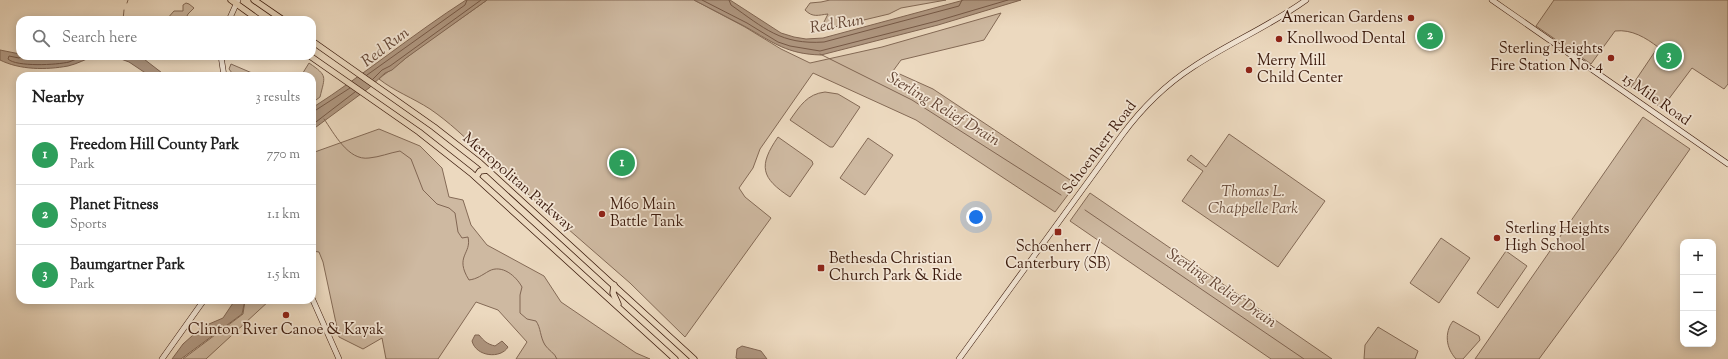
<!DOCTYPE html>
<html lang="en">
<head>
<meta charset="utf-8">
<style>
  :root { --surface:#fff; --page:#f2f2f2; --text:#222; --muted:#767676; --line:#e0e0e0; --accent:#8f2418 }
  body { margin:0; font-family:"Sorts Mill Goudy",serif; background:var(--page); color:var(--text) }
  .controls { position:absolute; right:12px; bottom:12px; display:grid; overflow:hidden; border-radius:8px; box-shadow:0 2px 10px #0003 }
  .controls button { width:36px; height:36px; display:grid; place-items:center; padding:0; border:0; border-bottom:1px solid var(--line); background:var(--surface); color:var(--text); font:20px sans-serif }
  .you { position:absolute; left:976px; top:217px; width:14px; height:14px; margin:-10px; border:3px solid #fff; border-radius:50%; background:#1a73e8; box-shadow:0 0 0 6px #1a73e833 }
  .badge { display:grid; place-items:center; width:26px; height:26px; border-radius:50%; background:var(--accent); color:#fff; font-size:13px; font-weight:700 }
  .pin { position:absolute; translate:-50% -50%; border:2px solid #fff; box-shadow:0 1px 4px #0006 }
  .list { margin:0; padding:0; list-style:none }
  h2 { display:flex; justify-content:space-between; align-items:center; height:52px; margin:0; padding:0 16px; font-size:17px }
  h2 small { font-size:13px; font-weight:400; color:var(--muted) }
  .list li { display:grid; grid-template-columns:26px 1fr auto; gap:12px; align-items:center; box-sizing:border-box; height:60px; padding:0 16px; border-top:1px solid var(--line) }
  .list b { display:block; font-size:15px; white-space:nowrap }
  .list p { margin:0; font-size:13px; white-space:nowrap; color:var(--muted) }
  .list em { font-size:13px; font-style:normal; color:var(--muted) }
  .icon { flex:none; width:22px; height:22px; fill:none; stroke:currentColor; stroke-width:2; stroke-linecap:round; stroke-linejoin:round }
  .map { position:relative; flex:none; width:1728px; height:359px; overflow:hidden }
  .search { position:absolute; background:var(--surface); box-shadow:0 2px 10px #0003; left:16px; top:16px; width:300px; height:44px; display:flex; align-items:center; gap:10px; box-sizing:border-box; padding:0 14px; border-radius:12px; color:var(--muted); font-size:15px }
  .panel { position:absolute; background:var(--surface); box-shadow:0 2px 10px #0003; left:16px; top:72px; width:300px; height:232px; border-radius:12px }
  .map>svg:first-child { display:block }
  .green { fill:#ceb9a1; stroke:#846a56 }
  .water { fill:#b09882; stroke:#816653 }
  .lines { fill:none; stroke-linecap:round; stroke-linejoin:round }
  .shore { stroke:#765947; stroke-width:1 }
  .stream { stroke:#816653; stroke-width:1 }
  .secondary-casing { stroke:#3b1a0c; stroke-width:6 }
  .primary-casing { stroke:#3b1a0c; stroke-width:7 }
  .secondary { stroke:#f3e6d5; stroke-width:5 }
  .primary { stroke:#ecd9bf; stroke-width:5.5 }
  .poi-dot { fill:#8f2418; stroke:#f3e6d5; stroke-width:1.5 }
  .labels { text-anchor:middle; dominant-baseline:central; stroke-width:3.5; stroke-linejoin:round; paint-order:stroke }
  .poi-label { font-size:15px; fill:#3b1a0c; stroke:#f3e6d5; text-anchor:start }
  .street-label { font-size:15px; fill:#3b1a0c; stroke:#f3e6d5 }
  .park-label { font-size:15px; font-style:italic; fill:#674a39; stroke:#f3e6d5 }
  .water-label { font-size:16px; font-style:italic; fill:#644635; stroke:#f3e6d5 }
</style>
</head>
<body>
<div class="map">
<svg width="1728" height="359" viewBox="0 0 1728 359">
  <rect width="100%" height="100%" fill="#ecd9bf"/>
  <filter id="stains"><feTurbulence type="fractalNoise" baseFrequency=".005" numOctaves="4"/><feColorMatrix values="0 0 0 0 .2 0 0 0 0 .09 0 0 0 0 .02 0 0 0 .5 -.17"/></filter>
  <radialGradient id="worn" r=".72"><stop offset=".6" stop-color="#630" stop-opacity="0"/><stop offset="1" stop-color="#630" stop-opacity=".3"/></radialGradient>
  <!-- green -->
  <g class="green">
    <path d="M487,0h207l51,27 36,22 29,14 72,-16 119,-34 -17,27 -83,20 -8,11 40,18 143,95 -21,28 -139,-92 -103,-47 -53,76 -7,19 -14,20 6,9 26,21 -86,119 -55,-54 -148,-129c-16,-16 -33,-32 -52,-45 -17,-11 -36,-18 -51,-30 5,-5 11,-8 17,-13 29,-24 61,-44 91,-66z"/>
    <path d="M830,0h116l-45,8 -12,6 -63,15 -3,-1v-4l5,-10c-10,1 -15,4 -23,-4l5,-7 11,-1z"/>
    <path d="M1554,0h174v84l-4,5 -32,-21 -30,40 -31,-21 27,-40c-12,-9 -26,-18 -43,-16l-24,33 -55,-38z"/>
    <path d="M186,3l3,1 5,4 -6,6 -2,4 -3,2h-17l8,-9h9v-6z"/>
    <path d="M309,63c19,13 16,13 11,34l-8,6v-27h-11z"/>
    <path d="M231,64l28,12h-29l2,-3 -3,-4z"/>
    <path d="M825,92l13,2 22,13 -27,40h-3l-40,-27c10,-14 17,-26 35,-28z"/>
    <path d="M1643,117l47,32 -71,101 -80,109h-64z"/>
    <path d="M379,129l41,17 22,22 7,29 14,3 8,25 16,20 57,31 17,26 75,51 14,6h-134l11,-17 -29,-32 -22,-8 -38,57h-52l-4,-21 -19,11 -24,-12 -16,-75 -4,-10 -7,-1v-98z"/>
    <path d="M1229,134l96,67 -47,66 -96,-66 21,-30 -16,-11 4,-5 15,12z"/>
    <path d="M778,137l34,24 1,3 -23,33c-29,-19 -32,-31 -12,-60z"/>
    <path d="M868,138l25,17 -28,40 -25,-17z"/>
    <path d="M1090,193l242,166h-61l-201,-138z"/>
    <path d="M1441,238l29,20 -31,45 -29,-20z"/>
    <path d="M1506,251l21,15 -29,42 -21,-15z"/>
    <path d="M245,300h25l-64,59h-23l60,-45z"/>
    <path d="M1453,321l26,15 1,4 -17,19h-7c-10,-11 -12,-26 -3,-38z"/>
    <path d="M1378,327l40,24 -3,8h-51l1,-14z"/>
  </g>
  <!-- water -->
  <g class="water">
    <path d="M466,0h21l-81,58 -14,12 -7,3 -16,15 -57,42v-22c53,-34 101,-74 154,-108z"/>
    <path d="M694,0h36l51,33 13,4 12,2 17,-1 141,-38h57l-83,25 -117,30c-34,-1 -47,-12 -75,-28 -17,-9 -35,-18 -52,-27z"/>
    <path d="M0,50l20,4v2h74c-8,3 -17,8 -26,10 -22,4 -48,4 -68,-6z"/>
    <path d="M113,56h27l26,20h-16l-21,-14z"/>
    <path d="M235,300h10l-3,14 -61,45h-9l11,-15 19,-17 21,-9z"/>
    <path d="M475,335h4c5,6 8,9 16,11l7,-5 6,6c-7,12 -32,10 -36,-6z"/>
    <path d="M742,346l19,5 6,8h-29l-2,-1 1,-9z"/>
  </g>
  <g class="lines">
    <!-- shore -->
    <g class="shore">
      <path d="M702,0l45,23 31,19 12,4 30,5 117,-30 71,-21"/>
      <path d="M729,0l2,5c33,23 50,40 93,37l135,-36 3,-6"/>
      <path d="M23,56l-4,2 -10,-2 -1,3c8,8 49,6 61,3 5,-2 10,-4 15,-6"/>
      <path d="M29,56l1,3 40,-3"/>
      <path d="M367,75l98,-70 2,-5"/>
      <path d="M373,79l9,-9 8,-4 91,-66"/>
      <path d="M312,111l4,-1 34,-22"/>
      <path d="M312,125l43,-33"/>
    </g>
    <!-- stream -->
    <g class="stream">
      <path d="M127,3l1,-3"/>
      <path d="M123,20l1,-10"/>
      <path d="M820,54l92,46 149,95"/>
      <path d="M324,119c10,14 24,42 45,39 11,-1 20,-5 31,-7l11,8 12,31 14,14 12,4 6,5 3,19 4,6 6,-1c4,17 -14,19 1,43 8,-1 13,-5 20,-9 13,-7 27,5 33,16l-2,8v18l7,6 9,2c5,7 4,16 9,24 3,5 10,8 12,14"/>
      <path d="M1085,210l219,149"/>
    </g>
    <!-- secondary casing -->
    <g class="secondary-casing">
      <g id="secondary">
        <path d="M1492,0l236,164"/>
        <path d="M229,20l9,-20"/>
        <path d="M221,56l3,20"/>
        <path d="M312,298l27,61"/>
        <path d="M162,359l42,-59"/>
        <path d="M959,359l163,-224c20,-27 43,-50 71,-68 36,-24 77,-41 113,-67"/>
      </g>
    </g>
    <!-- primary casing -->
    <g class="primary-casing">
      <g id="primary">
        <path d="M231,0l28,20"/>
        <path d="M254,0l29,20"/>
        <path d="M312,41l122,86 46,36 214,196"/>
        <path d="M310,56l109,76 52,41 204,186"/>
        <path d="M476,177l4,-6 8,-1"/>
        <path d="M614,285l-1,8 5,11"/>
      </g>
    </g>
    <!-- secondary -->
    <use href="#secondary" class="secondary"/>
    <!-- primary -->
    <use href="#primary" class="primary"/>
  </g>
  <!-- markers -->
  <g class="poi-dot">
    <circle cx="1411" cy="18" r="4"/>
    <circle cx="1279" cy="39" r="4"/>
    <circle cx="1611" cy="58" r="4"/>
    <circle cx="1249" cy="70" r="4"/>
    <circle cx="602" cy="214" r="4"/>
    <rect x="1054" y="228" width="8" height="8" rx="2"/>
    <circle cx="1497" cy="238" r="4"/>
    <rect x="817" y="264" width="8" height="8" rx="2"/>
    <circle cx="286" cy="315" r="4"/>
  </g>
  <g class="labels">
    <!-- poi labels -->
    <g class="poi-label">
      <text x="1403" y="18" text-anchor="end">American Gardens</text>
      <text x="1287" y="39">Knollwood Dental</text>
      <text x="1603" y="49" text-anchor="end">Sterling Heights<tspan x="1603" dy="17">Fire Station No. 4</tspan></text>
      <text x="1257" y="61">Merry Mill<tspan x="1257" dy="17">Child Center</tspan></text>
      <text x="610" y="205">M60 Main<tspan x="610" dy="17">Battle Tank</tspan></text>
      <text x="1505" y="229">Sterling Heights<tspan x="1505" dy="17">High School</tspan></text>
      <text x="1058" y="247" text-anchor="middle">Schoenherr /<tspan x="1058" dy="17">Canterbury (SB)</tspan></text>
      <text x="829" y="259">Bethesda Christian<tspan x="829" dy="17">Church Park &amp; Ride</tspan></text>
      <text x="286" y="330" text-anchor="middle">Clinton River Canoe &amp; Kayak</text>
    </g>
    <!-- street labels -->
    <g class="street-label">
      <text transform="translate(1656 100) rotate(35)">15 Mile Road</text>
      <text transform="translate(1100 148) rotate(-53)">Schoenherr Road</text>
      <text transform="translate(518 183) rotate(41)">Metropolitan Parkway</text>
    </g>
    <!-- park labels -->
    <g class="park-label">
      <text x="1253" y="192">Thomas L.<tspan x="1253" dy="17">Chappelle Park</tspan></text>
    </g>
    <!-- water labels -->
    <g class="water-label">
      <text transform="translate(837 25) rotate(-9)">Red Run</text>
      <text transform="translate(386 48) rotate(-37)">Red Run</text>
      <text transform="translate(943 110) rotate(31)">Sterling Relief Drain</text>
      <text transform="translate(1221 289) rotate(34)">Sterling Relief Drain</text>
    </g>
  </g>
  <rect width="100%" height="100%" filter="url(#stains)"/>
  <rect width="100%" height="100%" fill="url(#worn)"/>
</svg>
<div class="controls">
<button>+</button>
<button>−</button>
<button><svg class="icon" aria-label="layers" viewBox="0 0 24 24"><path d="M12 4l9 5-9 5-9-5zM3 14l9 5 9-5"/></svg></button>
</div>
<div class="you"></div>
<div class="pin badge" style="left:622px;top:163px;background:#2e9e5b">1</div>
<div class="pin badge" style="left:1430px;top:36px;background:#2e9e5b">2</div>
<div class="pin badge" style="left:1669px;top:56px;background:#2e9e5b">3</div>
<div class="search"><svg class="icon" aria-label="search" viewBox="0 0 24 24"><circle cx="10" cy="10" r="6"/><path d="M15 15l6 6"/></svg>Search here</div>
<section class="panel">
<h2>Nearby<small>3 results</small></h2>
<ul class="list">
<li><span class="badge" style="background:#2e9e5b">1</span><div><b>Freedom Hill County Park</b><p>Park</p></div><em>770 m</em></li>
<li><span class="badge" style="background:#2e9e5b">2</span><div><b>Planet Fitness</b><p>Sports</p></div><em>1.1 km</em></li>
<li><span class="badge" style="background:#2e9e5b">3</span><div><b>Baumgartner Park</b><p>Park</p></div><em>1.5 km</em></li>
</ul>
</section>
</div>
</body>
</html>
